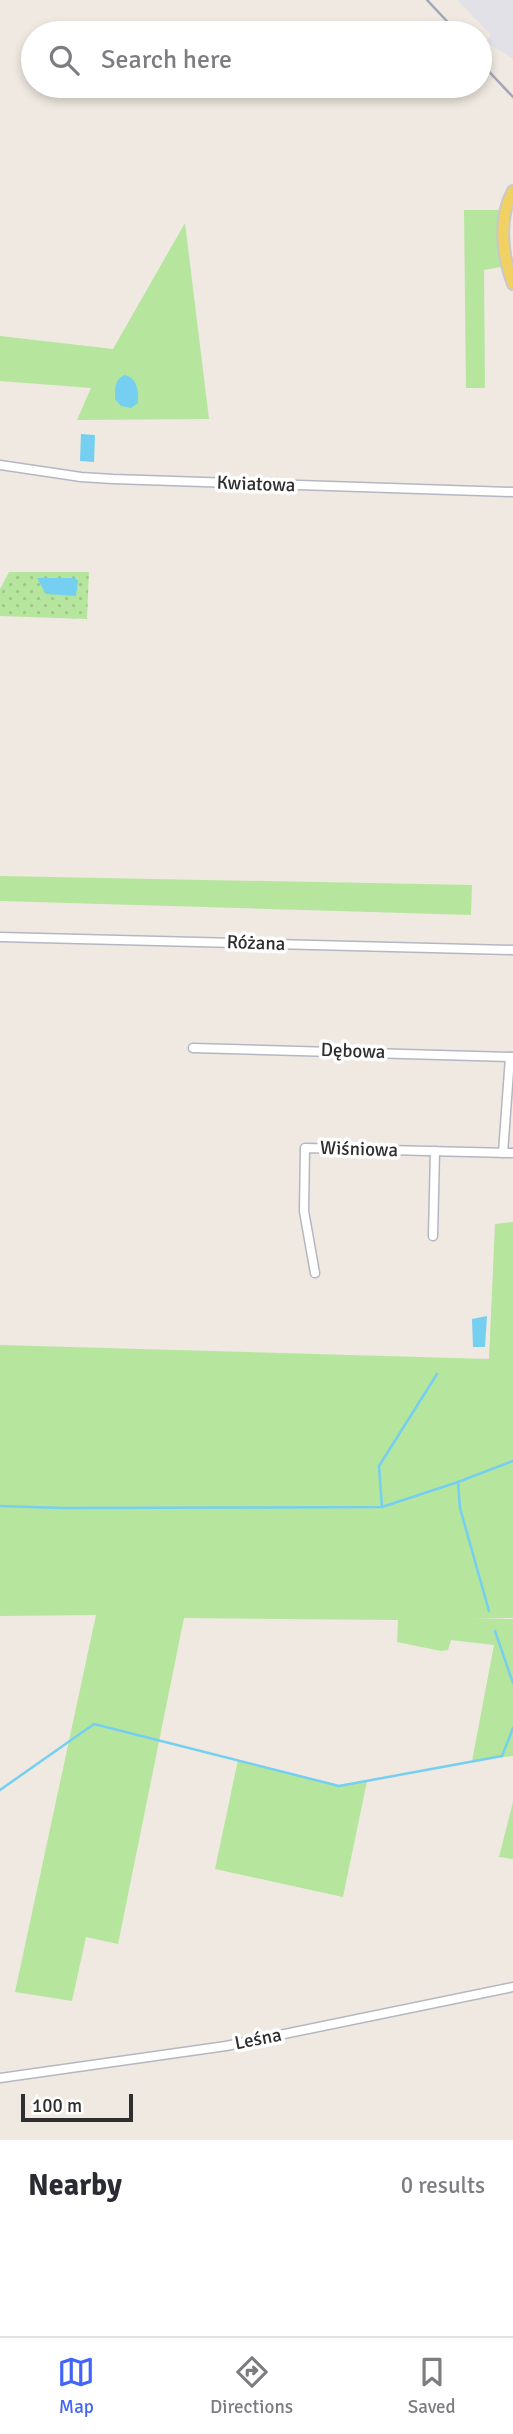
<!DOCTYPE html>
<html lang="en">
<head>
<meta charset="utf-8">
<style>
  :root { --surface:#fff; --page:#f7f7f7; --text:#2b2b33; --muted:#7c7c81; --line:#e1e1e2; --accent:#4264fb }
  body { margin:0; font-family:Signika,sans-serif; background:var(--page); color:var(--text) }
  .scale { position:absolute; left:21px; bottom:18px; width:112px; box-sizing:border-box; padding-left:7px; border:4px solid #2e2e2e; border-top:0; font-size:19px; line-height:24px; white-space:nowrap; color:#2e2e2e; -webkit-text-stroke:5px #fff; paint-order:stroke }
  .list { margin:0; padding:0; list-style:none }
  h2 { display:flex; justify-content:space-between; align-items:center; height:91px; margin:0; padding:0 28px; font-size:30px }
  h2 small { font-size:23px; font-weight:400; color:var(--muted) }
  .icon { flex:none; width:38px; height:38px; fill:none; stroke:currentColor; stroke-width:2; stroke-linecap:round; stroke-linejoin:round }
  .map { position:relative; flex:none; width:513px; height:2140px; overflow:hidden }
  .search { position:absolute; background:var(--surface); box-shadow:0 4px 10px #0003; left:21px; right:21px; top:21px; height:77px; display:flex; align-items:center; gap:18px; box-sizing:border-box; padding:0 24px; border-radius:38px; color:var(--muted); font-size:26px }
  .sheet { height:196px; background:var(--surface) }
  nav { display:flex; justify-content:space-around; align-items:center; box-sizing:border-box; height:98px; border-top:2px solid var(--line); background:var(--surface); font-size:19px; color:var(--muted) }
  nav a { display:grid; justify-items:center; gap:4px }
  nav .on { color:var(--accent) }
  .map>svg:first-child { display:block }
  .industrial { fill:#e3e1e8 }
  .grass { fill:#b6e59e }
  .garden { fill:url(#garden-dots) }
  .water { fill:#75cff0 }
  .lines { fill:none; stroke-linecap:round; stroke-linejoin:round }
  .stream { stroke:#75cff0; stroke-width:2.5 }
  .minor-casing { stroke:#b4b7c1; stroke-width:11 }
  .major-casing { stroke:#c9c9c9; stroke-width:14 }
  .minor { stroke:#fff; stroke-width:8 }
  .major { stroke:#f2d163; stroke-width:10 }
  .rail { stroke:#a3a6b8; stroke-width:2.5 }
  .labels { text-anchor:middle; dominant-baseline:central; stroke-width:7; stroke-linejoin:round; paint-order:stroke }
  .street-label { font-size:19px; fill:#2e2e2e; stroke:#fff }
</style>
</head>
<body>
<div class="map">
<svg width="513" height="2140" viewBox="0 0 513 2140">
  <defs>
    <pattern id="garden-dots" width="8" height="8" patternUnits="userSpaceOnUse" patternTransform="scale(1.75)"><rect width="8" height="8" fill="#b6e59e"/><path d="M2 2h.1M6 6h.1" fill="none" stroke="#9dc588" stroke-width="1.8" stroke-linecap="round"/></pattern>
  </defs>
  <rect width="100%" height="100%" fill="#efe9e1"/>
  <!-- industrial -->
  <path class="industrial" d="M457,0h56v59l-27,-17 5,-7z"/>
  <!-- grass -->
  <g class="grass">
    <path d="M464,210h36l-3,25 4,32 -17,3 1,118h-19z"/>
    <path d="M185,223l24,196 -132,1 14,-32 -91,-7v-45l113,13z"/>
    <path d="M0,876l472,9 -1,30 -471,-14z"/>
    <path d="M513,1222v396l-41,1h41v137l-41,5 22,-116 -43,-5 -3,10 -7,1 -44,-9 1,-22 -214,-2 -66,326 -32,-7 -14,64 -57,-9 81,-377 -96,1v-271l489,14 6,-135z"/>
    <path d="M238,1760l101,26 28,-5 -24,116 -128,-28z"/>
    <path d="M513,1802v57l-14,-2z"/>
  </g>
  <!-- garden -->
  <path class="garden" d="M9,572h80l-2,47 -87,-3v-27z"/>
  <!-- water -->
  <g class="water">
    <path d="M124,375c13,2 15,16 14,28l-7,5 -10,-2 -6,-7c0,-10 -1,-18 9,-24z"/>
    <path d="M81,434l14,1 -1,27 -14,-1z"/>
    <path d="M37,578h38l3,3 -2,15 -30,-2z"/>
    <path d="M487,1316l-2,31h-12l-1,-28z"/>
  </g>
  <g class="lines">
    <!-- stream -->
    <g class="stream">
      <path d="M0,1506l62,2 320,-1 76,-25"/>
      <path d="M382,1507l-3,-41 58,-92"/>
      <path d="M489,1611l-29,-103 -2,-26 55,-21"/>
      <path d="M495,1631l18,52"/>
      <path d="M0,1790l94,-66 245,62 163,-30 11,-28"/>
    </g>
    <!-- minor casing -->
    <g class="minor-casing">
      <g id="minor">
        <path d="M0,465l81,12 32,2 400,13"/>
        <path d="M0,937l513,13"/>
        <path d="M193,1048l320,9"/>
        <path d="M503,1153l7,-96"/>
        <path d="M433,1236l2,-85"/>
        <path d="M315,1273l-11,-62 1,-63 208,5"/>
        <path d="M0,2078l226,-32 287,-59"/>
      </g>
    </g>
    <!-- major casing -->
    <g class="major-casing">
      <path id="major" d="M513,191c-15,27 -11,64 0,93"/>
    </g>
    <!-- minor -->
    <use href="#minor" class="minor"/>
    <!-- major -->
    <use href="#major" class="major"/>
    <!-- rail -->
    <g class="rail">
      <path d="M427,0l31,33"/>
      <path d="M480,62l33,35"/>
    </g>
  </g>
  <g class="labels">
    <!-- street labels -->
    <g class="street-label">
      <text transform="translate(256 484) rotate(2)">Kwiatowa</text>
      <text transform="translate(256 943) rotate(2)">Różana</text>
      <text transform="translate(353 1051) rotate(2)">Dębowa</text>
      <text transform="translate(359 1149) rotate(2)">Wiśniowa</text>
      <text transform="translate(258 2039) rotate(-11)">Leśna</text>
    </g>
  </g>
</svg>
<div class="scale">100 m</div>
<div class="search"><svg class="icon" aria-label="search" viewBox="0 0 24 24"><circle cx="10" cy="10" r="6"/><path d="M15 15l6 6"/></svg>Search here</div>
</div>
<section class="sheet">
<h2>Nearby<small>0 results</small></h2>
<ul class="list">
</ul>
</section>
<nav>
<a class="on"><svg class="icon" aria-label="map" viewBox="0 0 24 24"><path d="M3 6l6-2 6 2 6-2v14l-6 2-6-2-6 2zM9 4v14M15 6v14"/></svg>Map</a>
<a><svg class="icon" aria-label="directions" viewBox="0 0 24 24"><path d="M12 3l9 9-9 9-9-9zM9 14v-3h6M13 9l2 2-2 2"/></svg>Directions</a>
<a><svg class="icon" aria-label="saved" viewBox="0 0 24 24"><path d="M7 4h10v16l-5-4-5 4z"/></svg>Saved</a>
</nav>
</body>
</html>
